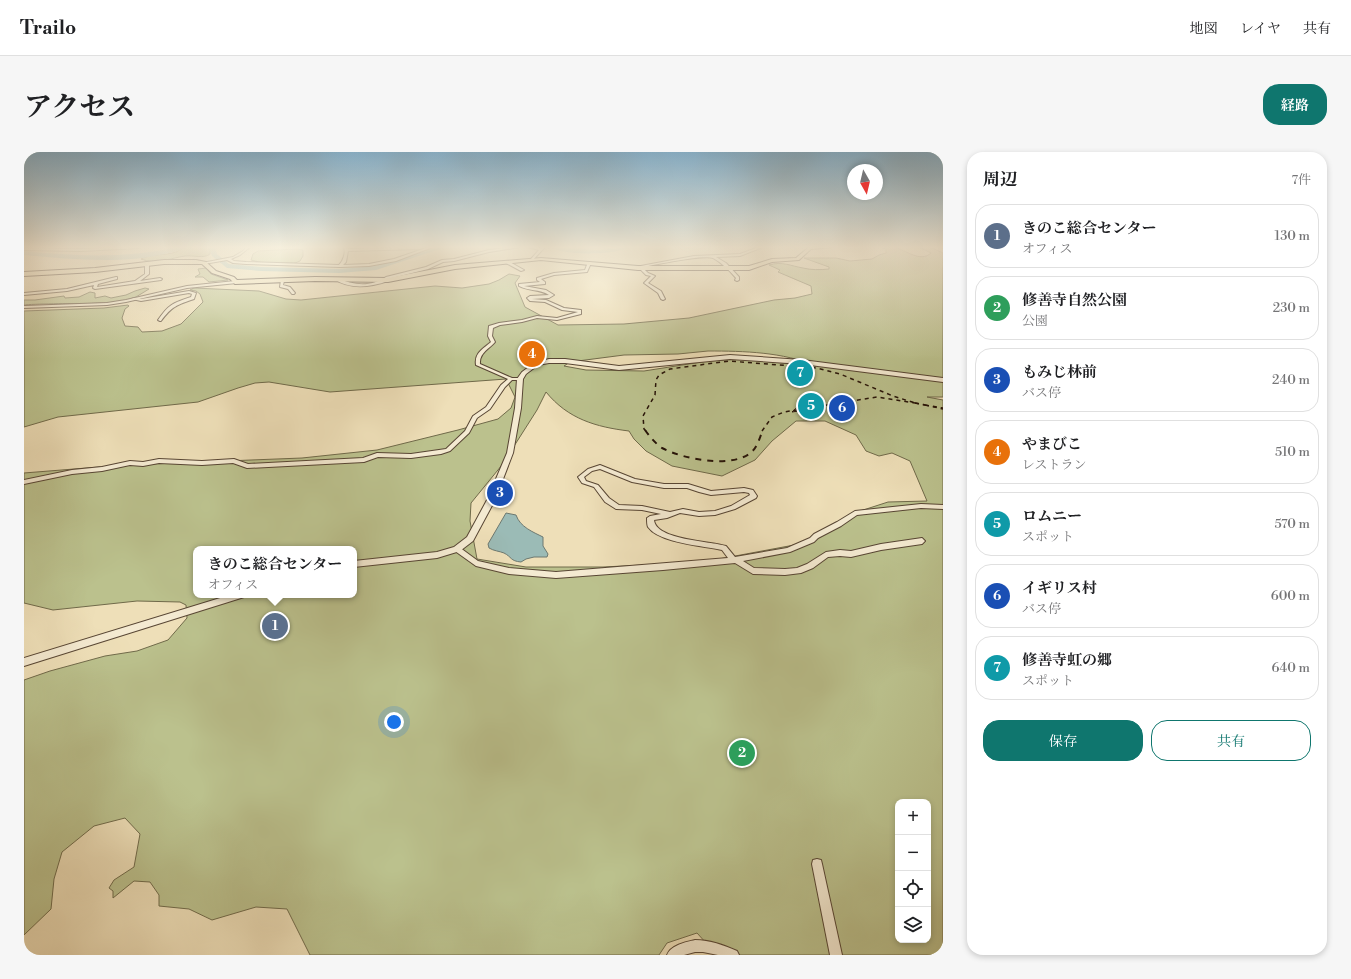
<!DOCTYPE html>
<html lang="ja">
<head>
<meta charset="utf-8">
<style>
  :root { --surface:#fff; --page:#f6f6f6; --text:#202124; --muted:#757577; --line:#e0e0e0; --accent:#0f766e }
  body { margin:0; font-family:"Libre Bodoni","Noto Serif JP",serif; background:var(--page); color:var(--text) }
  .controls { position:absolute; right:12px; bottom:12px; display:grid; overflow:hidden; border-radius:8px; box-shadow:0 2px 6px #0003 }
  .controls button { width:36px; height:36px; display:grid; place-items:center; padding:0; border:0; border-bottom:1px solid var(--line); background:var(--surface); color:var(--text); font:20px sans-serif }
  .compass { position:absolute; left:823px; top:12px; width:36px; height:36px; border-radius:50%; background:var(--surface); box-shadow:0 2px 6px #0003; rotate:172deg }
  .you { position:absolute; left:370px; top:570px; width:14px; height:14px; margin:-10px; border:3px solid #fff; border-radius:50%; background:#1a73e8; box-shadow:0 0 0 6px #1a73e833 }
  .badge { display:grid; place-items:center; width:26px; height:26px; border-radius:50%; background:var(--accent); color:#fff; font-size:13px; font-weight:700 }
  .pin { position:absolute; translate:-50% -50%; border:2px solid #fff; box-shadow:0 1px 4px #0006 }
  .popup { position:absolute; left:169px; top:394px; width:164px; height:52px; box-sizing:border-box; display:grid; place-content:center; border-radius:8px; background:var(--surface); filter:drop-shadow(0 1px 3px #0005); font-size:13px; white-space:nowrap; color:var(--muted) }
  .popup b { font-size:15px; color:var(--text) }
  .popup::after { content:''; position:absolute; left:50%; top:100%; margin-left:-8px; border:8px solid transparent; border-top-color:var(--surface) }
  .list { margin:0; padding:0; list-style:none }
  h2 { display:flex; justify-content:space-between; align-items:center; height:52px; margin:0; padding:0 16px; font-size:17px }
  h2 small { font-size:13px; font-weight:400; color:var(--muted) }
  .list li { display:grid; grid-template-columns:26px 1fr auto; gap:12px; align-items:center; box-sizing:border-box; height:64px; margin:0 8px 8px; padding:0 8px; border:1px solid var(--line); border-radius:16px }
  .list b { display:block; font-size:15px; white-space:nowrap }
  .list p { margin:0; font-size:13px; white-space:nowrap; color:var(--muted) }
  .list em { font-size:13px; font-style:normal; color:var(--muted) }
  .actions { display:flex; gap:8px; padding:12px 16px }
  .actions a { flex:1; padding:9px 0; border:1px solid var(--accent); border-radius:16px; text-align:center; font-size:14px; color:var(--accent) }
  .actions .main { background:var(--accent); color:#fff }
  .icon { flex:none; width:22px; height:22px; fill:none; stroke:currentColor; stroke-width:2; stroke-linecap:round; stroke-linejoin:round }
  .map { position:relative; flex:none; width:919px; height:803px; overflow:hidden; border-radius:16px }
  header { display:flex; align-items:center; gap:24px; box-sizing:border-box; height:56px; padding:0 20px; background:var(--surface); border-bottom:1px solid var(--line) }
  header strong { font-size:19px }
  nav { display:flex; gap:22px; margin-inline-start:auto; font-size:14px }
  .intro { display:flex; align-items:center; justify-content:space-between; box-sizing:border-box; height:96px; padding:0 24px }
  h1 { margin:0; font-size:28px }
  .button { padding:10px 18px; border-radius:16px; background:var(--accent); color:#fff; font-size:14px; font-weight:700 }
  main { display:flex; gap:24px; padding:0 24px }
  aside { flex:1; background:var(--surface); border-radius:16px; box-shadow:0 2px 6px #0003 }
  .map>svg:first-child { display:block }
  .green { fill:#bbc18d; stroke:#706a4a; fill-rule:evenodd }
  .water { fill:#9bbbb6; stroke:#6c7870 }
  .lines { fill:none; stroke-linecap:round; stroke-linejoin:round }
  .river { fill:#9bbbb6; fill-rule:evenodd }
  .building { fill:#dbaa87; stroke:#261308 }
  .minor-casing { stroke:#584634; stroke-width:2 }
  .tertiary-casing { stroke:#584634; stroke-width:2 }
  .primary-casing { stroke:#261308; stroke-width:2 }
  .minor { fill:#f4ead1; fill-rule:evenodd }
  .tertiary { fill:#f4ead1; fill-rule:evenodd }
  .primary { fill:#eedfb8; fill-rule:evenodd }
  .rail-far1 { stroke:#261308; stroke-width:1.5; stroke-dasharray:4 4; stroke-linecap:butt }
  .rail { stroke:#261308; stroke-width:2; stroke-dasharray:6 6; stroke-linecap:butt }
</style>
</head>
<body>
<header>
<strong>Trailo</strong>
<nav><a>地図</a><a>レイヤ</a><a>共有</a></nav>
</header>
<div class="intro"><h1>アクセス</h1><a class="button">経路</a></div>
<main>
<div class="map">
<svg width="919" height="803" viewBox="0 0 919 803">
  <rect width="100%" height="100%" fill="#eedfb8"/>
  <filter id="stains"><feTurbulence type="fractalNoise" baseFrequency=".005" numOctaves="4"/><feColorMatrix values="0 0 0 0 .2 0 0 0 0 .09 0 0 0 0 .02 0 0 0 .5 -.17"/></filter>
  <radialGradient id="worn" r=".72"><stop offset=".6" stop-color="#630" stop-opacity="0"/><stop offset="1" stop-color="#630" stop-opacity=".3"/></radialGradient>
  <!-- green -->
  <g class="green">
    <path d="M164,95h19l3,1v6c-6,5 -17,1 -25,2 -14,2 -30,9 -44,3 10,-6 24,-3 35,-7 4,-2 6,-4 12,-5z"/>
    <path d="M857,95c5,0 9,-1 13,0 12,3 26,16 37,6l-12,-6h11l13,6v144h-16l16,3v555h-226l-20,-22 -30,10 -8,12h-349l-23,-46 -31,-2 -44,13 -23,-11 -30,-3v-11l-9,-13 -16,-1 -21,17v-7l-4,-3 5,-8 20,-13 6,-33 -15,-16 -31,8 -32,26 -8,27 -3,30 -27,26v-255l26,-9 55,-15 32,-5 31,-11 19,-22 -1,-13 -6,-3 -43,-1 -84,9 -29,-7v-130l100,-8 178,-7 75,-8 81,-20 40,-11 13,-11 4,-11 -9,-18 -176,13 -61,-10 -14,1 -17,5 -40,14 -140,15 -34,10v-116l80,-3 24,-3 1,1 -4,3 -3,9 3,8 13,1 4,5 20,-1 19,-7 22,-22 -3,-8 -4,-3 -6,-1 4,-2 65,3 27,8 15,1 134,-14 27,2 27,-4 10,-4 10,-6 11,2 -5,7 10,24 33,18 66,-1 65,-6 85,-18 21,-2 17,-4 -1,-8 -33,-14 2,-2 -11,-5c13,-4 22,1 34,3 8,2 17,2 26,1v-2l-25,-9h32l14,3 22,-2 7,-4 7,-2v-4zM684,199c36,0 75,1 108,15l-77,-7 -31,2 -64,10 -58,-1 -22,-4 6,-4 54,-7 54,-1zM522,240c22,27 50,35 83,39l5,8 12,12 26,15 50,10 33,-16 17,-19 24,-20h29l31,14 10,16 13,5 13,-3 18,8 17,40 -39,1 -34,11 -49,30 -102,19 -100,5h-77l-49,-8 -7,-38 1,-18 31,-38 35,-55zM172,397h158v46h-158zM874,650h30v138h-30z"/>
    <path d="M273,97l6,1v6l-3,5 -5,2h-32l-12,-3 2,-6 5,-3z"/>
    <path d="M182,116l5,6 17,6 -19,2 -6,-5h-8l5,-3 -2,-5z"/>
    <path d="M121,136l4,1 -13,8 -16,5 -40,2c-3,-1 -49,0 -56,1v-5h11l29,-4 1,2 14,-1 11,-5 5,1v5l10,-2 6,2 15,-3 9,-4z"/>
  </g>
  <!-- water -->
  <path class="water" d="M482,361l10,2c4,12 17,17 27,22v9l5,8 -1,3h-13l-8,2 -5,3c-11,-1 -9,-5 -17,-9 -5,-2 -10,-2 -15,-5l-1,-4z"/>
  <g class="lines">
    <!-- river -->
    <g class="river">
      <path d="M152,95h10c-4,3 -11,4 -17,6 -47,12 -97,6 -145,2v-4c51,5 102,8 152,-4z"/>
      <path d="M183,95l8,1 2,6 12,10 32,3 78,2 36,-3 62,-19h9l-70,23 -37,3 -78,-2 -34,-3 -15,-12 -2,-6z"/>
      <path d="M528,95l47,3 30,-3c-11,8 -68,9 -77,0z"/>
    </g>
  </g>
  <!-- building -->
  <path class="building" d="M780,249h6l8,7 -26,4z"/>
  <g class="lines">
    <!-- minor casing -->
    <g class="minor-casing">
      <g id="minor">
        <path d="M100,95h17l-2,1 -58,3 -57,-1v-2l57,1z"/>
        <path d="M222,95h4l-10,8 -9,4 3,2 12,1 93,3c4,-4 7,-12 5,-18h4v2l72,-2 2,1 -2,1 -72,2 -2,11 -3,3 26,-1 25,-5 35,-12h4l-37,14 -27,5 -29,1 -94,-3 -13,-1 -6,-3 -23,4 -2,-1 31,-6 10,-6z"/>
        <path d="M488,95h8l-31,5 -35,9 -11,1 -15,7 -40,10v2c-17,6 -37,9 -54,-2l2,-1c18,7 33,10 50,-1l40,-10 16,-7 12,-1 35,-9z"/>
        <path d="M504,95l12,1 1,-1h4l-12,13 -2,-1 8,-9z"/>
        <path d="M735,95h4l-23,9 -24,1 10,6 13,14v3l-2,1 -2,-1 1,-2c-7,-8 -14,-15 -23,-20 -10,-4 -58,7 -71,9l6,6 7,3 -7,7 13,8 4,8 -2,1 -2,-1 -3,-6 -14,-10 7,-7 -5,-1 -7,-7 -7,1 -2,-1 64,-12 46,-2z"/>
        <path d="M482,109h2l16,9 -3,1 -15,-8z"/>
        <path d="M564,110l3,1 -4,9 -33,3 -13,4 4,3v2l-21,2 22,4 8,5 -5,3 -17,1 14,1 18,8 17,2v4l-24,6 -20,-2 -15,4 -22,3 -7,3 -1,8 3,6c-6,7 -16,11 -15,22l32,14h8l2,1 -2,1h-8l-7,7 -15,22 -13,9 -8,15 -19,18 -9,3 -30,4 -33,-1 -14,5 -117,6 -14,-5 -31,2 -43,-2 -16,3 -13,-1 -28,6 -30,3 -48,10v-4l48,-10 30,-3 28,-6 13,1 16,-3 43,2 32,-2 14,5 115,-6 14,-5 34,1 35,-5 19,-18 8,-15 13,-9 15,-22 7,-6 -32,-14c-2,-12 7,-16 15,-23l-3,-6 1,-10 10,-3 23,-3 15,-4 20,2 21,-6 -16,-2 -17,-8 -15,-1 -3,-3 3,-2 19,-1c-9,-6 -21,-4 -30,-9v-2l21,-2 -3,-2v-2l17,-5 31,-3z"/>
        <path d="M123,112l2,1v9l-9,7 20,-3 2,1 -1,1 -66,9 -2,-1 1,-3 -27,6 -43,4v-2l43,-4 49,-12h1v2l-19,5 -1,3 38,-6 10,-7v-9z"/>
        <path d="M257,128l3,1 -1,4 7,2 5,6 -1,1h-2l-4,-5 -8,-2z"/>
        <path d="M165,139l7,2 -2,6c-17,6 -22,7 -33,22h-1l-2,-1c11,-16 15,-17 33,-23l1,-3 -3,-1 -48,8 -9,-2 2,-1 7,1z"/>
        <path d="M576,313l35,14 29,5h24l23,7 33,-3 9,2 4,6 -1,2 -21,11 -20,6 -16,1 -19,-3 -13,5 -13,2c2,20 56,21 72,26l9,11 52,-9 23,-10 4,-4 23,-12 18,-11 66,-7 22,1v4l-22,-1 -64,7 -16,11 -23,12 -4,4 -24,10 -47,9 11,7 31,1 12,-1 10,-4 19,-12 14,-2 11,1 30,-7 41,-6 3,3 -3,3 -41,6 -30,7 -11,-1 -12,1 -15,11 -12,5 -16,2 -32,-1 -18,-11 -72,7 -107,8 -47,-4 -33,-8 -21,-15 -1,-2 1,-2h4l19,14 31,7 47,4 172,-14 -6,-8c-18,-4 -63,-7 -74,-23 -1,-2 -1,-6 -1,-9l3,-2 11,-2 -19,-4 -26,-1 -11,-7 -11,-15 -12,-4 -4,-6 10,-8zM576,317l32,13 32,6h23l12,4 12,3 33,-3 5,1 1,2 -19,11 -16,5 -16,1 -16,-3 -13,3 -28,-6 -23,-1 -10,-7 -11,-13 -12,-4 -2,-4 8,-6z"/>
        <path d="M793,707l4,1 1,4 20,91h-12l-18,-91 1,-4z"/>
        <path d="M671,788c15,0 28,5 42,11l2,4h-21l-15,-3h-8l-11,3h-17c4,-10 19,-13 28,-15z"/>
      </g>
    </g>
    <!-- tertiary casing -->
    <g class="tertiary-casing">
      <g id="tertiary">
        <path d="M211,129h2v2l-50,5 -61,14 -19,3 -83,3v-2l83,-3 19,-3 61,-14z"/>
        <path d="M706,203l72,5 141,18v4l-141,-18 -72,-5 -111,11 -54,-7h-16l-11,2 -12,9 -3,5 -2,29 -8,45 -18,47 -22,41 -13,10 -23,7 -83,9v-6l83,-9 17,-5 13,-10 20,-37 20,-47 8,-45 2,-29 5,-7 12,-9 15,-4h16l54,7z"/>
        <path d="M206,443h15l-1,2 -3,1 -217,68v-8z"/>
      </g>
    </g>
    <!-- primary casing -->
    <g class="primary-casing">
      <path id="primary" d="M785,95h24l-22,2 -12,11 -27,2 -23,8h-111l-97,-10 -86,9 -67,13 -73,-1 -80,3 -5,-5 -18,-6 -10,-9h-38l-69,8 -71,4v-4l71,-4 69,-8h32l10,2 10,9 18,6 3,3 78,-3 73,1 67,-13 86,-7 97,8h111l23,-7 24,-1z"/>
    </g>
    <!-- minor -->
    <use href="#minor" class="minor"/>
    <!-- tertiary -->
    <use href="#tertiary" class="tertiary"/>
    <!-- primary -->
    <use href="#primary" class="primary"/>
    <!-- rail-far1 -->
    <g class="rail-far1">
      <path d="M891,251l10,2"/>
      <path d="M891,251l10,2"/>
      <path d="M901,253l18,3"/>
      <path d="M901,253l18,4"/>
      <path d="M622,279l-2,-2 -1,-13 12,-21 1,-15 3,-5 11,-6 59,-8 88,7 23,6 53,22 22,7"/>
      <path d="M738,279l10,-14 12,-5 93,-15 38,6"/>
    </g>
    <!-- rail -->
    <path class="rail" d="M621,278c5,7 10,13 17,18 21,11 67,20 87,6 8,-5 10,-15 14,-24"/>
  </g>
  <!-- sky -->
  <linearGradient id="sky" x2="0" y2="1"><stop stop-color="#89b7d4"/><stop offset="0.46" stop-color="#f7f1df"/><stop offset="1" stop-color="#f7f1df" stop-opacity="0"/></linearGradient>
  <rect width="919" height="207" fill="url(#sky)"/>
  <rect width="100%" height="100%" filter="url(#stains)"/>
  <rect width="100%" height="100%" fill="url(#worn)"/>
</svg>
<div class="controls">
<button>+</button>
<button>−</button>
<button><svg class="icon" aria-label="locate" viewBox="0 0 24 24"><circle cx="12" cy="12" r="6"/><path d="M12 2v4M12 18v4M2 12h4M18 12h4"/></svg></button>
<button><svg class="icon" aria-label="layers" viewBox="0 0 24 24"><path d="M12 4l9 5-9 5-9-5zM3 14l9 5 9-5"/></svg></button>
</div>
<svg class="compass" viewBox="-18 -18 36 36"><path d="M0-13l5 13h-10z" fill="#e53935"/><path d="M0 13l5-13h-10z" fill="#757577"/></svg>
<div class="you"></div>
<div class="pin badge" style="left:251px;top:474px;background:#5c6f8a">1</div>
<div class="popup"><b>きのこ総合センター</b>オフィス</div>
<div class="pin badge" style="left:718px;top:601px;background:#2e9e5b">2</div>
<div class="pin badge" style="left:476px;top:341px;background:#1a4fb4">3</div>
<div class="pin badge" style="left:508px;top:202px;background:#e8710a">4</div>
<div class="pin badge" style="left:787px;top:254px;background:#0f9aa8">5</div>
<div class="pin badge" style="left:818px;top:256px;background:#1a4fb4">6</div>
<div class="pin badge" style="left:776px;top:221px;background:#0f9aa8">7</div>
</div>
<aside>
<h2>周辺<small>7件</small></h2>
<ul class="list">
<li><span class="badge" style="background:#5c6f8a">1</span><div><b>きのこ総合センター</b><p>オフィス</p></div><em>130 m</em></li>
<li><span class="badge" style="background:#2e9e5b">2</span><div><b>修善寺自然公園</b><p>公園</p></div><em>230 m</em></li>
<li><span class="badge" style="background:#1a4fb4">3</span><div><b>もみじ林前</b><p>バス停</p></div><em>240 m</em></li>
<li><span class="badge" style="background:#e8710a">4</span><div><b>やまびこ</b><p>レストラン</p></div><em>510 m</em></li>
<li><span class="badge" style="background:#0f9aa8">5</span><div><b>ロムニー</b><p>スポット</p></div><em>570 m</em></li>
<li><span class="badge" style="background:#1a4fb4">6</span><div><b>イギリス村</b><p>バス停</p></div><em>600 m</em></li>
<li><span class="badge" style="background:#0f9aa8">7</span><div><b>修善寺虹の郷</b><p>スポット</p></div><em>640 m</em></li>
</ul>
<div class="actions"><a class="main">保存</a><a>共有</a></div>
</aside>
</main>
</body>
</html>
